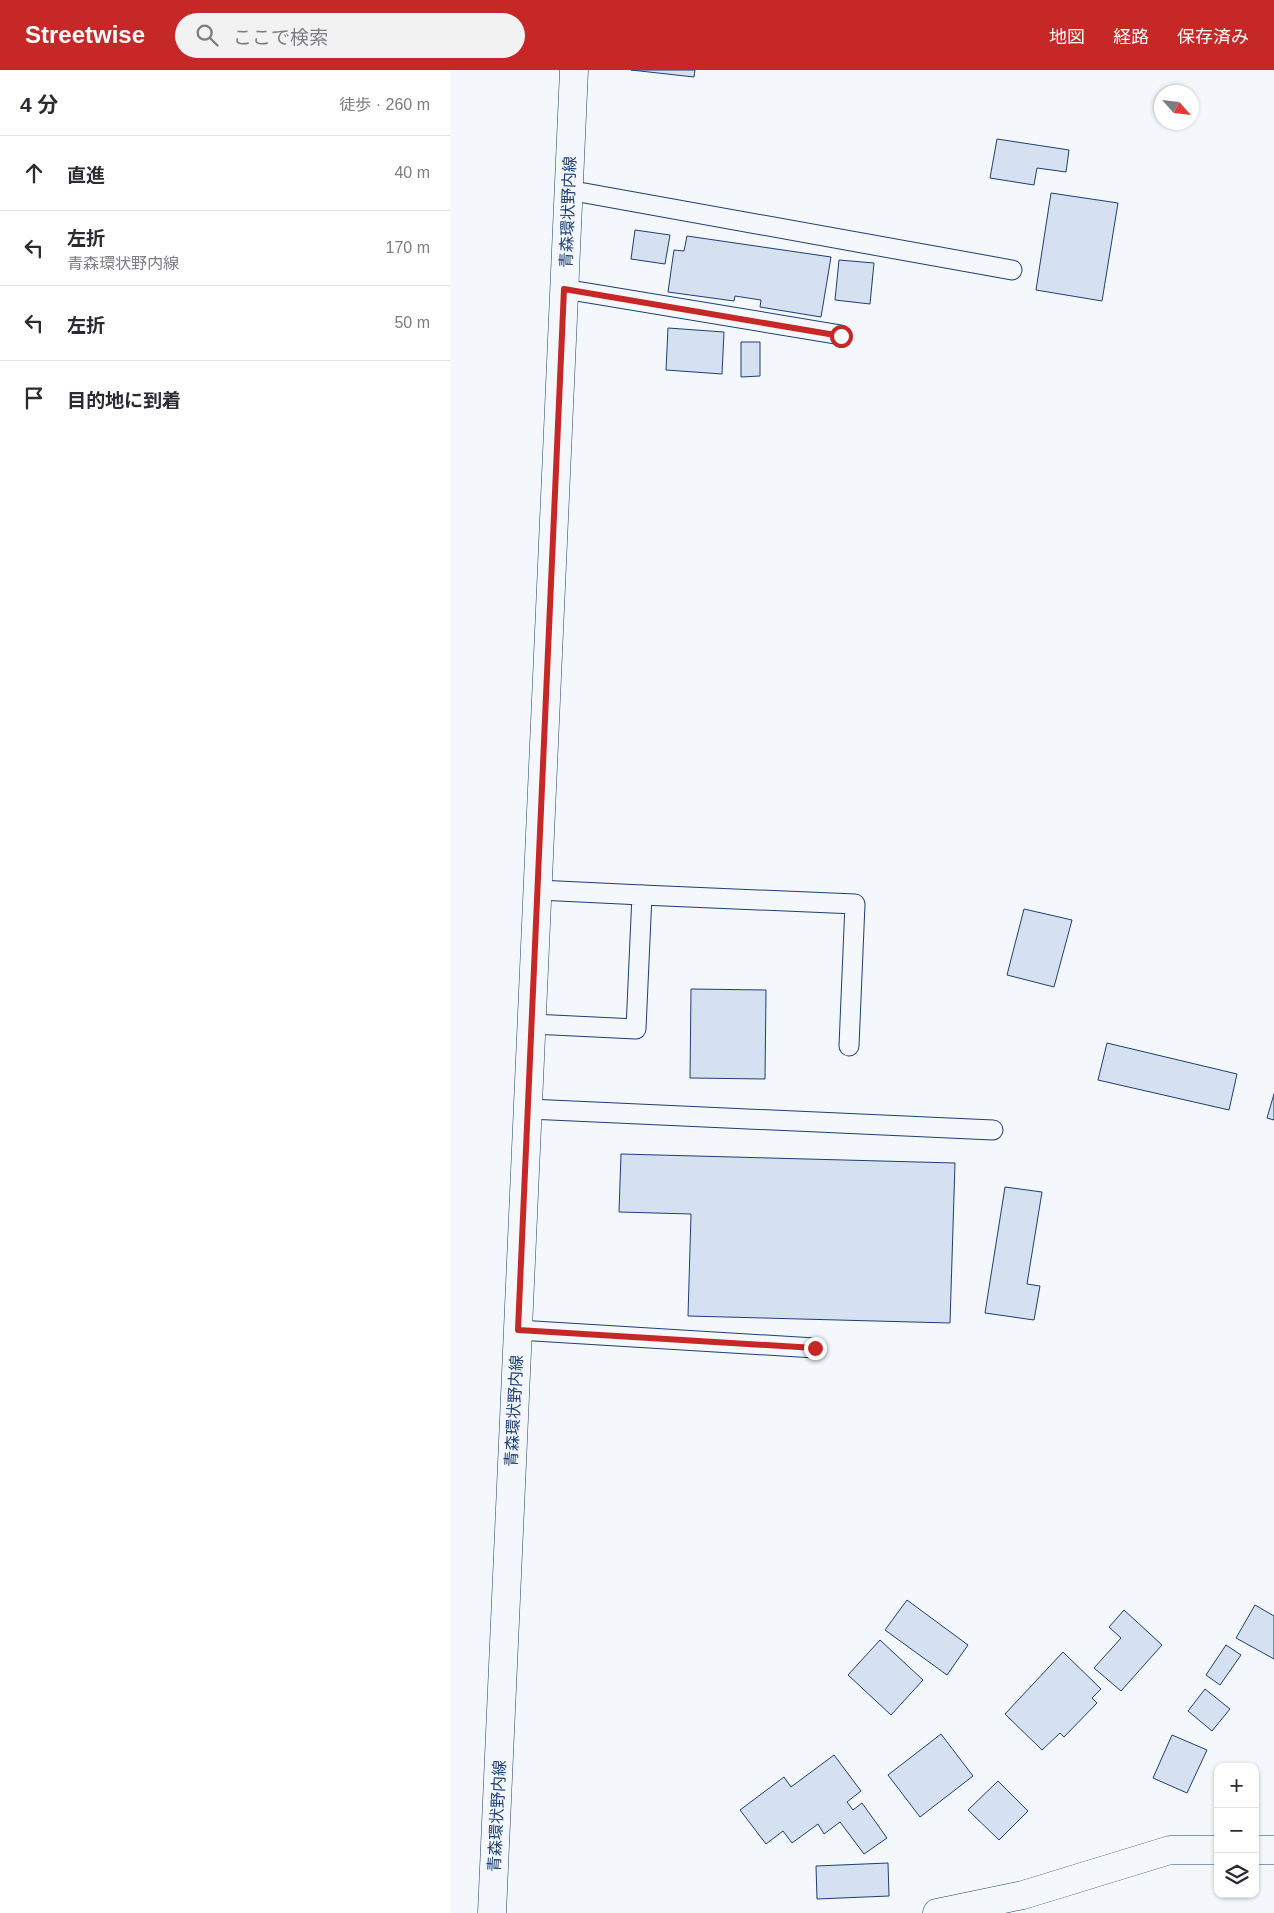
<!DOCTYPE html>
<html lang="ja">
<head>
<meta charset="utf-8">
<style>
  :root { --surface:#fff; --page:#f2f2f3; --text:#2b2b33; --muted:#7c7c81; --line:#e1e1e2; --accent:#c62828 }
  body { margin:0; font-family:Helvetica,"Noto Sans JP",sans-serif; background:var(--page); color:var(--text) }
  .controls { position:absolute; right:15px; bottom:15px; display:grid; overflow:hidden; border-radius:10px; box-shadow:0 1px 4px #0004 }
  .controls button { width:45px; height:45px; display:grid; place-items:center; padding:0; border:0; border-bottom:1px solid var(--line); background:var(--surface); color:var(--text); font:25px sans-serif }
  .compass { position:absolute; left:704px; top:15px; width:45px; height:45px; border-radius:50%; background:var(--surface); box-shadow:0 1px 4px #0004; rotate:117deg }
  .stop { position:absolute; width:15px; height:15px; margin:-11px; border:4px solid #c62828; border-radius:50%; background:#fff }
  .stop.end { background:#c62828; border-color:#fff; box-shadow:0 1px 5px #0008 }
  .list { margin:0; padding:0; list-style:none }
  h2 { display:flex; justify-content:space-between; align-items:center; height:65px; margin:0; padding:0 20px; font-size:21px }
  h2 small { font-size:16px; font-weight:400; color:var(--muted) }
  .list li { display:grid; grid-template-columns:32px 1fr auto; gap:15px; align-items:center; box-sizing:border-box; height:75px; padding:0 20px; border-top:1px solid var(--line) }
  .list b { display:block; font-size:19px; white-space:nowrap }
  .list p { margin:0; font-size:16px; white-space:nowrap; color:var(--muted) }
  .list em { font-size:16px; font-style:normal; color:var(--muted) }
  .icon { flex:none; width:28px; height:28px; fill:none; stroke:currentColor; stroke-width:2; stroke-linecap:round; stroke-linejoin:round }
  .map { position:relative; flex:none; width:824px; height:1843px; overflow:hidden }
  header { display:flex; align-items:center; gap:30px; box-sizing:border-box; height:70px; padding:0 25px; background:var(--accent); color:#fff }
  header strong { font-size:24px }
  nav { display:flex; gap:28px; margin-inline-start:auto; font-size:18px }
  .search { width:350px; height:45px; background:var(--page); display:flex; align-items:center; gap:12px; box-sizing:border-box; padding:0 18px; border-radius:28px; color:var(--muted); font-size:19px }
  main { display:flex }
  aside { flex:1; background:var(--surface) }
  .map>svg:first-child { display:block }
  .building { fill:#d5e0f0; stroke:#1d3f73 }
  .lines { fill:none; stroke-linecap:round; stroke-linejoin:round }
  .service-casing { stroke:#1d3f73; stroke-width:21 }
  .minor-casing { stroke:#1d3f73; stroke-width:29 }
  .primary-casing { stroke:#1d3f73; stroke-width:29 }
  .service { stroke:#f4f7fb; stroke-width:19 }
  .minor { stroke:#f4f7fb; stroke-width:28 }
  .primary { stroke:#f4f7fb; stroke-width:28 }
  .route { stroke:#c62828; stroke-width:6 }
  .labels { text-anchor:middle; dominant-baseline:central; stroke-width:4; stroke-linejoin:round; paint-order:stroke }
  .street-label { font-size:16px; fill:#1d3f73; stroke:#f4f7fb }
</style>
</head>
<body>
<header>
<strong>Streetwise</strong>
<div class="search"><svg class="icon" aria-label="search" viewBox="0 0 24 24"><circle cx="10" cy="10" r="6"/><path d="M15 15l6 6"/></svg>ここで検索</div>
<nav><a>地図</a><a>経路</a><a>保存済み</a></nav>
</header>
<main>
<aside>
<h2>4 分<small>徒歩 · 260 m</small></h2>
<ul class="list">
<li><svg class="icon" aria-label="ahead" viewBox="0 0 24 24"><path d="M12 20V5M6 11l6-6 6 6"/></svg><div><b>直進</b></div><em>40 m</em></li>
<li><svg class="icon" aria-label="left" viewBox="0 0 24 24"><path d="M17 20v-9H6M10 6l-5 5 5 5"/></svg><div><b>左折</b><p>青森環状野内線</p></div><em>170 m</em></li>
<li><svg class="icon" aria-label="left" viewBox="0 0 24 24"><path d="M17 20v-9H6M10 6l-5 5 5 5"/></svg><div><b>左折</b></div><em>50 m</em></li>
<li><svg class="icon" aria-label="arrive" viewBox="0 0 24 24"><path d="M6 21V4h12l-3 4 3 4H6"/></svg><div><b>目的地に到着</b></div></li>
</ul>
</aside>
<div class="map">
<svg width="824" height="1843" viewBox="0 0 824 1843">
  <rect width="100%" height="100%" fill="#f4f7fb"/>
  <!-- building -->
  <g class="building">
    <path d="M181,0h64l-1,7z"/>
    <path d="M547,69l72,11 -3,22 -29,-4 -3,17 -44,-7z"/>
    <path d="M601,123l67,10 -16,98 -66,-11z"/>
    <path d="M185,160l35,5 -5,29 -34,-5z"/>
    <path d="M237,166l144,21 -10,60 -61,-10 1,-7 -26,-4 -1,5 -66,-9 6,-42 10,1z"/>
    <path d="M389,190l35,3 -4,41 -35,-4z"/>
    <path d="M218,258l56,4 -2,42 -56,-4z"/>
    <path d="M291,272h19v34l-19,1z"/>
    <path d="M574,839l48,11 -18,67 -47,-12z"/>
    <path d="M241,919l75,1 -1,89 -75,-1z"/>
    <path d="M657,973l130,31 -8,36 -131,-30z"/>
    <path d="M824,1024v26l-7,-2z"/>
    <path d="M171,1084l334,9 -5,160 -262,-7 3,-102 -72,-2z"/>
    <path d="M555,1117l37,5 -15,92 13,2 -6,34 -49,-7z"/>
    <path d="M457,1530l61,45 -21,30 -62,-45z"/>
    <path d="M805,1535l19,11v43l-38,-21z"/>
    <path d="M674,1540l38,35 -41,46 -27,-23 27,-30 -12,-11z"/>
    <path d="M430,1570l43,40 -32,35 -43,-40z"/>
    <path d="M776,1575l15,10 -21,30 -14,-10z"/>
    <path d="M613,1582l38,37 -9,9 5,5 -33,34 -4,-4 -18,17 -37,-36z"/>
    <path d="M755,1619l25,20 -18,22 -24,-20z"/>
    <path d="M491,1664l32,42 -53,41 -32,-42z"/>
    <path d="M722,1665l35,15 -20,43 -34,-15z"/>
    <path d="M384,1685l27,36 -14,11 6,8 9,-7 25,35 -23,16 -24,-32 -16,12 -6,-10 -26,19 -9,-12 -17,13 -26,-34 44,-33 7,10z"/>
    <path d="M548,1711l30,30 -29,29 -31,-30z"/>
    <path d="M438,1793l1,33 -72,3 -1,-33z"/>
  </g>
  <g class="lines">
    <!-- service casing -->
    <g class="service-casing">
      <g id="service">
        <path d="M118,120l444,80"/>
        <path d="M114,219l277,46"/>
        <path d="M192,825l213,9 -6,142"/>
        <path d="M82,954l104,5 6,-134 -104,-5"/>
        <path d="M79,1039l464,21"/>
        <path d="M68,1260l297,18"/>
      </g>
    </g>
    <!-- minor casing -->
    <g class="minor-casing">
      <g id="minor">
        <path d="M805,1780h19"/>
        <path d="M487,1843l86,-18 147,-45h48"/>
      </g>
    </g>
    <!-- primary casing -->
    <g class="primary-casing">
      <path id="primary" d="M42,1843l82,-1843"/>
    </g>
    <!-- service -->
    <use href="#service" class="service"/>
    <!-- minor -->
    <use href="#minor" class="minor"/>
    <!-- primary -->
    <use href="#primary" class="primary"/>
  </g>
  <g class="lines">
    <!-- route -->
    <path class="route" d="M365,1278l-297,-18 46,-1041 277,47"/>
  </g>
  <g class="labels">
    <!-- street labels -->
    <g class="street-label">
      <text transform="translate(118 142) rotate(-88)">青森環状野内線</text>
      <text transform="translate(64 1341) rotate(-87)">青森環状野内線</text>
      <text transform="translate(47 1746) rotate(-87)">青森環状野内線</text>
    </g>
  </g>
</svg>
<div class="controls">
<button>+</button>
<button>−</button>
<button><svg class="icon" aria-label="layers" viewBox="0 0 24 24"><path d="M12 4l9 5-9 5-9-5zM3 14l9 5 9-5"/></svg></button>
</div>
<svg class="compass" viewBox="-18 -18 36 36"><path d="M0-13l5 13h-10z" fill="#e53935"/><path d="M0 13l5-13h-10z" fill="#7c7c81"/></svg>
<div class="stop" style="left:391px;top:266px"></div>
<div class="stop end" style="left:365px;top:1278px"></div>
</div>
</main>
</body>
</html>
